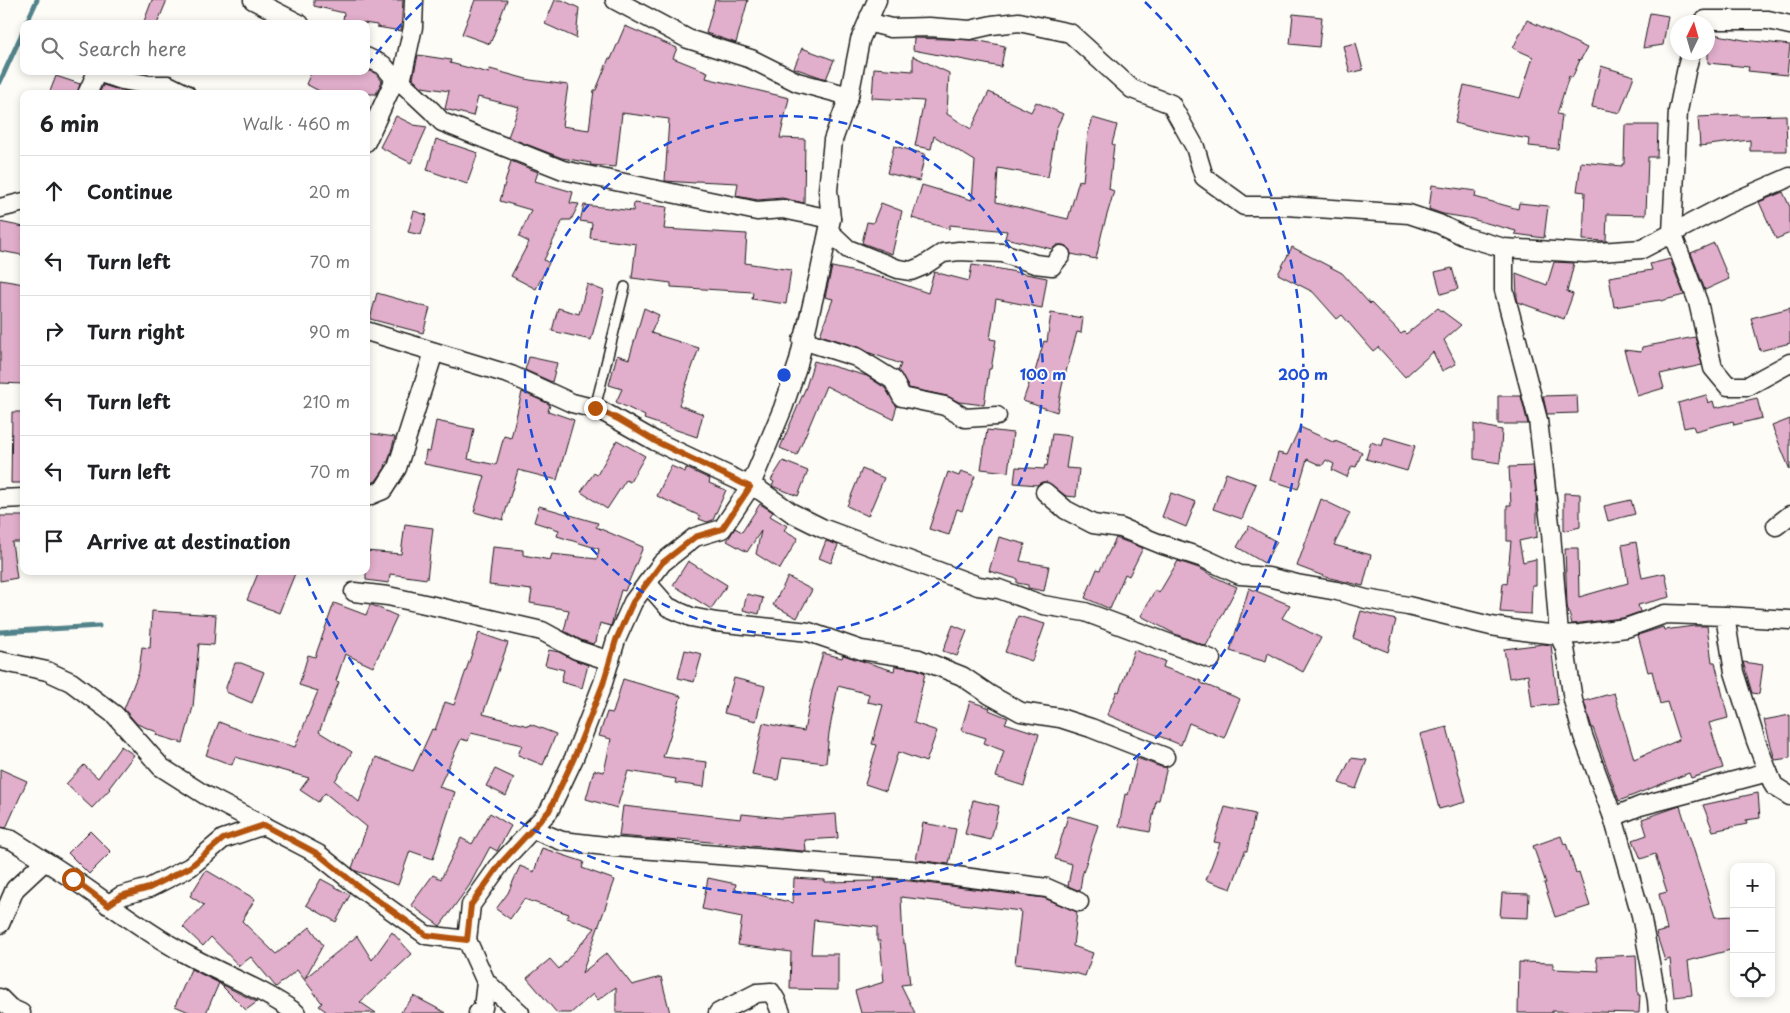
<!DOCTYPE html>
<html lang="en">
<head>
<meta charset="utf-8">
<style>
  :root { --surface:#fff; --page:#f6f6f6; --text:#202124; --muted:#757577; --line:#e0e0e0 }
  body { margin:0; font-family:"Playpen Sans",sans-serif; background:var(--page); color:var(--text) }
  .controls { position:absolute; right:15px; bottom:15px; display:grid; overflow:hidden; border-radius:10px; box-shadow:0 2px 8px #0003 }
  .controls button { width:45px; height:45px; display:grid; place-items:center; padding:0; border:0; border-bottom:1px solid var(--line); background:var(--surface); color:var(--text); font:25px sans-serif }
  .compass { position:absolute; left:1670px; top:15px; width:45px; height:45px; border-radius:50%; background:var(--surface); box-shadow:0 2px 8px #0003; rotate:5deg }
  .stop { position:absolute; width:15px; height:15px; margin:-11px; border:4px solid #b45309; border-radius:50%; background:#fff }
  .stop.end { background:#b45309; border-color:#fff; box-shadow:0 1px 5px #0008 }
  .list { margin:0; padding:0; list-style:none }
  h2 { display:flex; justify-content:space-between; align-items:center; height:65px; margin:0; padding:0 20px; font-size:21px }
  h2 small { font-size:16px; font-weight:400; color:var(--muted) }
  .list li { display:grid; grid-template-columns:32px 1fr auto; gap:15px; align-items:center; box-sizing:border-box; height:70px; padding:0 20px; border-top:1px solid var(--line) }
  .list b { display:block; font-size:19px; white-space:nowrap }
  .list em { font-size:16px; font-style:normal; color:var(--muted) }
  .icon { flex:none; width:28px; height:28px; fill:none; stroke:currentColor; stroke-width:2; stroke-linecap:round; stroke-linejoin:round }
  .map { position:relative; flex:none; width:1790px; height:1013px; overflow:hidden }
  .search { position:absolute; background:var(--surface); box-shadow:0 2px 8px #0003; left:20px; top:20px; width:350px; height:55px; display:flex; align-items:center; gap:12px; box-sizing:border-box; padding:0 18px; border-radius:10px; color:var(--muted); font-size:19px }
  .panel { position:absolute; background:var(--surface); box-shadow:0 2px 8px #0003; left:20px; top:90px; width:350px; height:485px; border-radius:10px }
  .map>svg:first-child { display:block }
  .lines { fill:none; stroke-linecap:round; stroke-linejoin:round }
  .stream { stroke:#53838a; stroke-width:5 }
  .building { fill:#e1aecb; stroke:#1c1c1c }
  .service-casing { stroke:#1c1c1c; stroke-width:12 }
  .minor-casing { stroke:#1c1c1c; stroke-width:21 }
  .service { stroke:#fdfcf7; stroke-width:9 }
  .minor { stroke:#fdfcf7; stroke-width:18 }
  .route { stroke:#b45309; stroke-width:6 }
  .ring { fill:none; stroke:#1d4ed8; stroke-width:2.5; stroke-dasharray:9 6 }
  .centre { fill:#1d4ed8; stroke:#fdfcf7; stroke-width:2.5 }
  .ring-label { font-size:15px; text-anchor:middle; font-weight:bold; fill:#1d4ed8; stroke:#fdfcf7; stroke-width:4; stroke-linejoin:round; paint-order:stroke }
</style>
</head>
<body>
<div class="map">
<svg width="1790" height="1013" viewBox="0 0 1790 1013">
  <rect width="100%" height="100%" fill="#fdfcf7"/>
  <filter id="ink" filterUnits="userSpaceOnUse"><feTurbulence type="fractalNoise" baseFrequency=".02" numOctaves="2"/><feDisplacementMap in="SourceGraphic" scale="10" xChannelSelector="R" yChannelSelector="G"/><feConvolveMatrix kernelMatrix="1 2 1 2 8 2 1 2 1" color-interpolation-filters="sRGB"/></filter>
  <g filter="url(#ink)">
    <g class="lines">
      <!-- stream -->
      <g class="stream">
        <path d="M26,24l11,-24"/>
        <path d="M0,82l24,-53"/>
        <path d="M0,632l99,-6"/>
      </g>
    </g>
    <!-- building -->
    <g class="building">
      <path d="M152,0h15l-10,24h-14z"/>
      <path d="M314,0h89l-2,31 -24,-4v-2l-34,-5 1,-7 -30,-7z"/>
      <path d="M475,0h32l-17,44 -28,-10z"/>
      <path d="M555,0h7l17,8 -3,30 -31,-14z"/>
      <path d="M715,0h33l-12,43 -30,-10z"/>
      <path d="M1650,13l18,3 -5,29 -20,3z"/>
      <path d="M1293,14l29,3 -3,30 -29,-3z"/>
      <path d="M1527,20l60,28 -6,11 -3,1h2l-8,18 -3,-2 -12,38 5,1 -4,34 -29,-3 1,-7 -37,-6 -38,-10 9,-38 56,13 13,-41 -20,-9z"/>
      <path d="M625,26l52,22 -4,10 35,14 -2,6 83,20 -9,40 25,1 -1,64 -22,-5 -24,2 -22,-4 2,-13 -42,-2 -1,2 -30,-2 4,-62 -47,-6 -6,54 -26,-2 1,-2 -29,-5 -54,-21 11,-30 -41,-10 -5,19 -28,-7 4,-18 -27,-4 -9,-9 5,-23 33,5 -1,3 39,10 1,-4 40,11 38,5 -6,41 27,4 5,-40h2l13,-32 2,1z"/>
      <path d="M1708,33l36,7 46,5 -3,30 -39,-4 1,-4 -41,-4z"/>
      <path d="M914,38l61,2 30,6 -4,21 -88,-17z"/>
      <path d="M1356,43l7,27 -13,3 -7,-27z"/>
      <path d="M802,48l32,12 -8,19 -32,-11z"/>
      <path d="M913,56l36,17 -2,41 24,15 18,-37 42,20 5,-10 27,12 -7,15 -8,48 -50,-9 -2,34 72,17 11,-39 4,1 5,-48 5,-15 24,7 -5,19 2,1 -5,44 5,2 -12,41 -6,27 -25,-5 -3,-7 -5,-2h-6l-5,4 -47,-11 2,-7 -57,-6 -1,4 -37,-11 10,-33 50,15 3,-39 -41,-25 -3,13 -16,-3 9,-45 -52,-3 2,-30 39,3z"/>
      <path d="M1601,66l33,10 -14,37 -28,-6z"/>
      <path d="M312,71h59l5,3 6,7 -6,13h-51l-19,-10z"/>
      <path d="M56,76l24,8 -3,10h-28z"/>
      <path d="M103,85l16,5 14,3 -34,1z"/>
      <path d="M1740,115l1,1 45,-1 1,36h-37v-11l-50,6 -2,-29z"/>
      <path d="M396,116l18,9 13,2 -16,36 -31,-16z"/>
      <path d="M1625,125h33l-1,32h-9l-2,58 -39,-1 -1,27 -23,-1 2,-48 -8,-1 4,-29 41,4v-2h2z"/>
      <path d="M436,139l42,14 -11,31 -40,-14z"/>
      <path d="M894,146l31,8 -6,27 -32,-8z"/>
      <path d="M511,161l27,11 -3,9 38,11 -3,11 9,1 -8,16h-8l-19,40 5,3 -13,26 -25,-13 18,-34 -10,-5 12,-27 -31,-9z"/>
      <path d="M1432,185l44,6 -1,6 43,12 1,-6 29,3 -4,32 -29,-4 1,-3 -48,-13 -25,-4 -14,-5z"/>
      <path d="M1783,192l7,15v26l-14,6 -17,-37z"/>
      <path d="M634,203l33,4 -3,22 83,5 -2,29 46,7 -5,34 -34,-5 1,-7 -82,-5v-4l-39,-5 4,-34 -46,-6 2,-15 -12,-2 4,-16 49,6z"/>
      <path d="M881,203l21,8 -10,43 -30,-11 5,-21 6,1z"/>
      <path d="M414,211l13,4 -6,20 -13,-3z"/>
      <path d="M0,222l24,5 -2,28 -22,-4z"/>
      <path d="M1714,243l15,36 -24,11 -14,-37z"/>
      <path d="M1292,247l50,26 28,31 1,-1 30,31 3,-2 2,2 32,-26 23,17 -17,15 12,24 -14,7 -9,-19 -28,25 -27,-30 -5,4 -31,-36 -5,4 -24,-27 -35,-18z"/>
      <path d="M1670,259l14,36 -23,6 -1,-1 -46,7 -5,-30 43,-7 -2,-6z"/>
      <path d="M1554,262l20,1 -7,29 6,2 -9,25 -46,-17 -1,-4 -1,-25 31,12z"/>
      <path d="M972,265l28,4 47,9 -5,30 -46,-9 -6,40 6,1 -5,29h-2l-5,36 -25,-3 -12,-6 -38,-8 -11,-17 3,-7 -31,-11 -11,-6 -39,-12 13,-36 -8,-2 7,-30 53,11 43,15 6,-21 35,9z"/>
      <path d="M1452,268l6,21 -17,5 -6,-22z"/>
      <path d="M0,280l24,4v100l-24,-1z"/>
      <path d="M587,284l17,7 -13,49 -39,-9 6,-23 21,6z"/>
      <path d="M377,293l53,15 -7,25 -53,-14z"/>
      <path d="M644,308l15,7 -8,18 48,15 -20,57 24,9 -6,23 -53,-18 1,-3 -29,-14 6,-13 -13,-4 8,-30 12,4z"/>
      <path d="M1790,308v35l-30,8 -9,-33z"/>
      <path d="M1051,313l32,5 -2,15 -4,-1 -15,54 -5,26 -34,-11 9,-26h2l10,-34 3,1z"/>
      <path d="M1695,337l7,28 -42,9 4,14 -27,8 -13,-46 17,2 1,-5z"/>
      <path d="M529,357l28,6 -5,19 -27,-12z"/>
      <path d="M814,361l53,15 18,12 12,18 -4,13 -67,-33 -29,69 -17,-7 26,-61z"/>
      <path d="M522,392l25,11 3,2 -2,6 26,9 -17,60 -39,-10 -15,50 -29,-8 11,-36 -61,-12 2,-13 4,1 6,-31 38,8 -6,30 28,6 8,-29 7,2z"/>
      <path d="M1577,395l1,18 -31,1 -4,-18z"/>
      <path d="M1706,395l2,8 5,-2 2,7 42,-10 5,20 -28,7 -1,-4 -38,10 -2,-5 -9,2 -6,-25z"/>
      <path d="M1498,396h23l7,28h-30z"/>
      <path d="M12,412h12v71h-13z"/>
      <path d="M1790,419v51l-18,-44z"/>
      <path d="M1474,424l28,6 -2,33 -26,-4z"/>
      <path d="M1300,427l35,16v-2l27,11 -6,15 -4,-1 -5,11 -15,-7 2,-6 -8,-4 -4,6 -15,-7 -9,30 -28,-9 8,-27 9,2z"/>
      <path d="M987,430l26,3 -5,39 -27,-3z"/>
      <path d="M366,433l29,4 -7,25h-2l-1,6 -9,13 -7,3h-3z"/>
      <path d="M1052,434l19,2 -5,32 13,1 -3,28 -10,-1 -19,-14h-5l-5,3 -23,-2 2,-16 28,2 1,-4 2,1z"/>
      <path d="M1384,437l31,9 -8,25 -41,-12 5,-17 11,4z"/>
      <path d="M617,440l28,16 -15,26 -4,-2 -19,29 -26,-17 13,-19 3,2z"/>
      <path d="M783,461l25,10 -10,25 -26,-10 2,-4 -3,-2z"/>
      <path d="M671,466l14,6 1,-4 24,11 -1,4 17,7 -13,30 -6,2 -8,-3 1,-3 -43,-20z"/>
      <path d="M1533,466l4,39v32l-18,4 4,21 13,-3v26h-4l-1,29 -31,-2 3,-29 4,1 4,-43h-4v-36h4l-2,-38z"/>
      <path d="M862,469l22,9 -16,38 -21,-10z"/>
      <path d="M961,471l14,5 -13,35 -5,-2 -8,26 -20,-6 19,-57 11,4z"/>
      <path d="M1226,473l30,11 -14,35 -29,-10z"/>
      <path d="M1171,493l25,9 -10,25 -24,-10z"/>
      <path d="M1564,493l16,1v33l-16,4z"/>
      <path d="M1321,499l29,14 -16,32 37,10 -8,31 -37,-9 -29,-11z"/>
      <path d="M1631,500l4,14 -27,7 -4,-15z"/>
      <path d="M760,504l13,8 -3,4 17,10 -3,4 14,8 -18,31 -24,-15 5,-23 -14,21 -20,-11 8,-13 7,4z"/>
      <path d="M539,506l59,17 -2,4 47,20 -18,44 -4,-1 -10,36 -11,-3 -4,19h-2l-1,2 -12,-4 -17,-9 5,-21 -39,-7 2,-13 -43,-5 4,-38 30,3v5l27,5 2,-6 45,5 2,-10 -42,-13 2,-6 -25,-8z"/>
      <path d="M0,516h24v26h-12l5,36 -17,3z"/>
      <path d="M405,524l28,4 -6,51 -37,-5 -1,9 -23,-3v-29l35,3z"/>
      <path d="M1249,526l28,16 -13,21 -27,-16z"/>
      <path d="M999,537l26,7 -5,17 29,5 -5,25 -16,-3v-3l-11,-2v-4l-28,-8z"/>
      <path d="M1116,538l27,10 -14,28 -4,-2 -15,35 -25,-11 12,-29 3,1z"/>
      <path d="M826,541l12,4 -7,18 -12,-5z"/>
      <path d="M1636,542l6,36 23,-5 5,24 -32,8 2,7 -17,6 -51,6 -5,-18 -2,-58h13l1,49 49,-14 -6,-38z"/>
      <path d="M688,561l39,24 -16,24 -38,-24z"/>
      <path d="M1178,561l21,7 20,11 18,8 -31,59 -31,-12 -34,-18 14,-26 4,3z"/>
      <path d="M259,571h37l-17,42 -32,-13z"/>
      <path d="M788,577l24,13 -15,28 -24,-13z"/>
      <path d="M1249,588l41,17 -8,13 39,20 -18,34 -35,-19 -2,9 -36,-11z"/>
      <path d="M747,594l16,4 -4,16 -16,-4z"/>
      <path d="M334,603l32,12 4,-10h2l25,11 -24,51 -28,-13 -9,27 3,1 -20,50 33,20 -17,29 24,21 17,-45 37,14 19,-42 3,1 10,-28 9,3 25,-72 29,10 -25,71 46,12 1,-2 26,10 -13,31 -25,-10 4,-10 -51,-12 -3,8 -7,-2 -22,48 16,5 -22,67 -23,-8 -12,34 -42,-14 -4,-3 15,-41 -42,-34 -7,9 -18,-12 9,-12 -74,-21 -3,8 -26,-10 13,-33 31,12 45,13 23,-56 -19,-6 9,-30 7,2z"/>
      <path d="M152,611l64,4 -2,30 -15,-1 -6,63 -10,36 -27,-8 1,-3 -20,-8 -13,-15 15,-38 3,-24 8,1z"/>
      <path d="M1361,611l35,9 -8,32 -35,-14z"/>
      <path d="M1018,616l27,8 -13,37 -27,-9z"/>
      <path d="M953,625l14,6 -10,25 -14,-5z"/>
      <path d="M1694,626h13l5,36h3l13,56 -19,5 14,45 -32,10 -2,-5 -70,28 -26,-73h-1l-8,-27 30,-8 20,66 45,-19 -12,-38 -7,2 -8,-33 -4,1 -10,-37 25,-8 1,3z"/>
      <path d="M1543,644l8,1 7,59 -26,3 -4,-32 -19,3 -5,-29z"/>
      <path d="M549,650l10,2 13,7 16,6 -6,23 -21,-6 3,-12 -19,-5z"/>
      <path d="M685,650l17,4 -8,28 -16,-4z"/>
      <path d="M1134,650l31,11 -2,6 38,14v2l39,16 -16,39 -35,-15 -8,22 -74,-30 10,-24 2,1z"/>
      <path d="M823,653l19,5 1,-3 51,16 1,-5 21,3 9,4 -11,50 23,8 -11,31 -28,-10 -12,39 -21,-7 12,-39 -5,-1 11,-39 -16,-3 2,-8 -31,-8 -9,47 -3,30 -44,-5 -4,22 -26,-5 11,-52 41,8 8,-40z"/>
      <path d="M1743,662l20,3 -4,29 -7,-1z"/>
      <path d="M235,663h6l23,9 -12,31 -26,-11v-5z"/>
      <path d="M734,678l31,8 -9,35 -32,-8z"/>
      <path d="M623,679l58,17 -10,37 -8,24 44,5 -3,25 -29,-4 1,-4 -48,-8 -11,37 -31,-9 8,-29 10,2 7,-33 -12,-3 8,-24 6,1z"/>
      <path d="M970,701l20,7 -1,2 19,8 -3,5 34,11 -15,52 -28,-9 8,-26 -20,-8 2,-5 -25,-8z"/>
      <path d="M1790,715v43l-15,2 -11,-40z"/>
      <path d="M1447,727l19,75 -27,7 -19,-75z"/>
      <path d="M121,746l13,9 -25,33 1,1 -18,19 -26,-24 18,-19 14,13z"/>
      <path d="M1137,758l24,9h6l-8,33h-3l-6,32 -31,-6 6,-32 3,1z"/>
      <path d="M1351,758l16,2 -11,29 -17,-6z"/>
      <path d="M0,769l27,12 -21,47 -6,-1z"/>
      <path d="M495,769l19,9 -8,18 -20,-10z"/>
      <path d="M1758,793l2,25 -14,2 1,4 -34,7 -10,-26z"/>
      <path d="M973,800l26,6 -8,34 -26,-6z"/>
      <path d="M623,806l118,13 1,-5 39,4 55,-4 2,24 -33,2 1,11h-4l-123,-12 -1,2 -59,-5z"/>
      <path d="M1680,806l35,111 19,-1v33l-46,12 4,34 -18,2 -4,-38 -5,2 -9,-28 11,-3 -8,-36 8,-2 -12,-38 -14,5 -8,-19 14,-5 -5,-16z"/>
      <path d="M1225,807l30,7 -8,37h-2l-14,38 -25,-9 14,-37 -6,-1z"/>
      <path d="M490,813l21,13 -14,25 -7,-4 -21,39 -29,40 -29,-21 22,-30 8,4 20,-41 11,6z"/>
      <path d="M1068,816l30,9 -16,51 -2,15 -12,-5 4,-22 -17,-5z"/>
      <path d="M923,823l33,6 -7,35 -33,-4z"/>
      <path d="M90,831l21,21 -22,22 -21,-21z"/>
      <path d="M1561,836l3,8 2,-1 10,30 3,-1 11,34 -35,11 -11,-34h2l-13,-37z"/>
      <path d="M542,848l42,14 -2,6 33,12 -33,93 25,-20 25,32 29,-8 9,36h-54v-26l-18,13 -5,-6 -22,19h-14l-30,-35 23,-19 9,10 36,-41 -28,-10 2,-4 -45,-15 -14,20 -14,-10 12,-16 12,-27 14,6z"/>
      <path d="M206,870l49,29 -13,22 34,33 34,-27 13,18 -18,33 52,-42 15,24 20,-28 20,22 -52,48 16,11h-48l-9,-7 3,-3 -25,-33 -21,17 -25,-30 -12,9 -28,-29 -8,9 -20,-19 21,-22 -14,-9z"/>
      <path d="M708,878l28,6 -1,5 58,14 1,-25 31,2v2l50,-1 -1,-3 36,3 134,17 33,14 -4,34 20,7 -8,23 -10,-3 -34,-5v-1l-26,-3 6,-53 -120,-14 2,46h2l5,41 -9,1 14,28h-54l-6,-22 29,-9 -4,-41h-3v-14l-63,-7 -3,34h27v36l-48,-1 1,-37 -53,-7 4,-28 -40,-8z"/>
      <path d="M321,879l29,16 -14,27 -30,-17z"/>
      <path d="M1502,893l27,1 -1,24 -28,-1z"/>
      <path d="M1636,955l2,40h2l-1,18 -87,-2v2h-34l1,-51 34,1v6l46,2 -3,-14z"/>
      <path d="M191,969l66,33 -11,8 -27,-27 -13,30h-15l-16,-7z"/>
      <path d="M414,996l32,17h-46z"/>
    </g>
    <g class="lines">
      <!-- service casing -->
      <g class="service-casing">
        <path id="service" d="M595,408l30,-121"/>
      </g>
      <!-- minor casing -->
      <g class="minor-casing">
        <g id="minor">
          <path d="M253,0l47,24"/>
          <path d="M615,0l73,39 63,20 46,23 52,14"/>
          <path d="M869,17l6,7 16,4 38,-1 41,3 22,-5 27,-3 51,11 62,56 39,15 24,43 9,30 40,29h42l123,8 30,10 27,13 38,11 81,5 57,-4 82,-43 66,-29"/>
          <path d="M1703,22l2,-2h63l22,5"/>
          <path d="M1691,52l-4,15 -9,44 -6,122 26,69 15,66 15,18h20l42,-23"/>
          <path d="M366,57l17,8 12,14 6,3 31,29 10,11 121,48 194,41 26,-2 48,10"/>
          <path d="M401,82l12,-55 1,-27"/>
          <path d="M87,94l10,-22 25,8 28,5h18l18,9"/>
          <path d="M366,142l29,-63"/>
          <path d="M0,208l24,-6"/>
          <path d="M829,231l19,18 50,20 13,2 12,-5 20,-13 16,-2 44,2 32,11 17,2 9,-11"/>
          <path d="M1504,248v42l34,130 13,113 8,102 21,-1 46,-6 39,-14 60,2 9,56 22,69 12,31"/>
          <path d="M366,331l145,44 61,28 28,7 55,31 106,50 31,22 30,15 156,58 21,3 44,16 42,7 126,47"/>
          <path d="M802,340l54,17 37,23 9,17 43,9 20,12 32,-2"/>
          <path d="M1045,492l21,18 27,14 28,4 42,17 40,13 37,17 28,2 29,7 40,7 29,8 42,7 83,20 40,6 28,3 6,13 8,52 10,36 30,81 28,98 16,85 1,13"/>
          <path d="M366,497l17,-7 14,-22 37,-116"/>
          <path d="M0,499l24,-1"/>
          <path d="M1776,526l14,-11"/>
          <path d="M647,583l21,24 23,10 25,5 93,10 52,18 58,9 43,17 28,19 31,17 39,6 31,10 74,29"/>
          <path d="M354,592l34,4 55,12 99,23 35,19 33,11"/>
          <path d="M1725,616l65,4"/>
          <path d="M0,661l47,10 24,11 44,33 46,52 44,28 113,59 41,33 67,48 41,5"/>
          <path d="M1613,817l27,-11 128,-34 6,14 16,10"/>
          <path d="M532,829l30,12 52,6 297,23 136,18 32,14"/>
          <path d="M0,837l12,3 33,21"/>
          <path d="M108,905l13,-9 28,-8 41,-21 33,-28 41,-14"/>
          <path d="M0,924l15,-35 30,-28c47,29 89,64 137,91 38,22 78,35 114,61"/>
          <path d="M0,998l10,10 11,5"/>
          <path d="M478,1013l5,-5 3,-26"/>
          <path d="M520,1013l-34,-31 -19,-42 4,-35 30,-42 48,-52 25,-53 29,-75 13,-43 17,-38 29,-39 33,-26 27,-8 28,-42 33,-79 15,-44 22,-93 11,-52 -3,-29 5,-50 16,-44 11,-56 17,-40"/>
          <path d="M718,1013l39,-20 14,-1 5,8 5,13"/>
        </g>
      </g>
      <!-- service -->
      <use href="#service" class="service"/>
      <!-- minor -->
      <use href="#minor" class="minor"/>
    </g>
  </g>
  <g class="lines" filter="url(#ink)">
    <!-- route -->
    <path class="route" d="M73,879l35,26 13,-9 28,-8 41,-21 33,-28 41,-14 54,29 41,33 67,48 41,5 4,-35 30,-42 48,-52 25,-53 29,-74 13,-44 17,-38 29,-39 33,-26 27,-8 28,-42 -95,-46 -37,-22 -23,-11"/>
  </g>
  <!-- distance rings -->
  <g class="ring">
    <circle cx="784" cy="375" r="259"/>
    <path d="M367 66A519 519 0 0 1 423 2M1145 2A519 519 0 1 1 305 574"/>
  </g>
  <circle cx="784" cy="375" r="8" class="centre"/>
  <g class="ring-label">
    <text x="1043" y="380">100 m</text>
    <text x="1303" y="380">200 m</text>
  </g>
</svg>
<div class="controls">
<button>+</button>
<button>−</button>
<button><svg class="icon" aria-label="locate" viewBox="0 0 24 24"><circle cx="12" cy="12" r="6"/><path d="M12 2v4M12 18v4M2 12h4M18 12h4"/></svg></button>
</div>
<svg class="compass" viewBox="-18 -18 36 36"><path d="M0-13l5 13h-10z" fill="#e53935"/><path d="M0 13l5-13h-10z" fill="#757577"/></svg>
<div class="stop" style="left:73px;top:879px"></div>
<div class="stop end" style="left:595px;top:408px"></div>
<div class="search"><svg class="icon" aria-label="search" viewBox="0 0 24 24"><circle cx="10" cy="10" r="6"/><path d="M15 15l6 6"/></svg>Search here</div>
<section class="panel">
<h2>6 min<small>Walk · 460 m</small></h2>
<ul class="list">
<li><svg class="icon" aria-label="ahead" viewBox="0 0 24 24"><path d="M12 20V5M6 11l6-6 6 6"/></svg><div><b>Continue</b></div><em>20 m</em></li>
<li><svg class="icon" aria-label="left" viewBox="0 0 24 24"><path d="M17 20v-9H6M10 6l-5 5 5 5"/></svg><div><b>Turn left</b></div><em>70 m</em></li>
<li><svg class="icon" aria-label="right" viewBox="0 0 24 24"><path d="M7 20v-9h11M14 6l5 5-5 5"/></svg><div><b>Turn right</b></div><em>90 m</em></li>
<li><svg class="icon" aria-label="left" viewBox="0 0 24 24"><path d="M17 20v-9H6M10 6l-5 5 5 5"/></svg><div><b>Turn left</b></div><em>210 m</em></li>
<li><svg class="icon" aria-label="left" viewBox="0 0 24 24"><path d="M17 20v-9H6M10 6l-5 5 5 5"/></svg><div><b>Turn left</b></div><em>70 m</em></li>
<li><svg class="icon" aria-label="arrive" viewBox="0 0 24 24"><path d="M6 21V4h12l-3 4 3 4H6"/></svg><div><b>Arrive at destination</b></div></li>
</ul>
</section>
</div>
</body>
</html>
